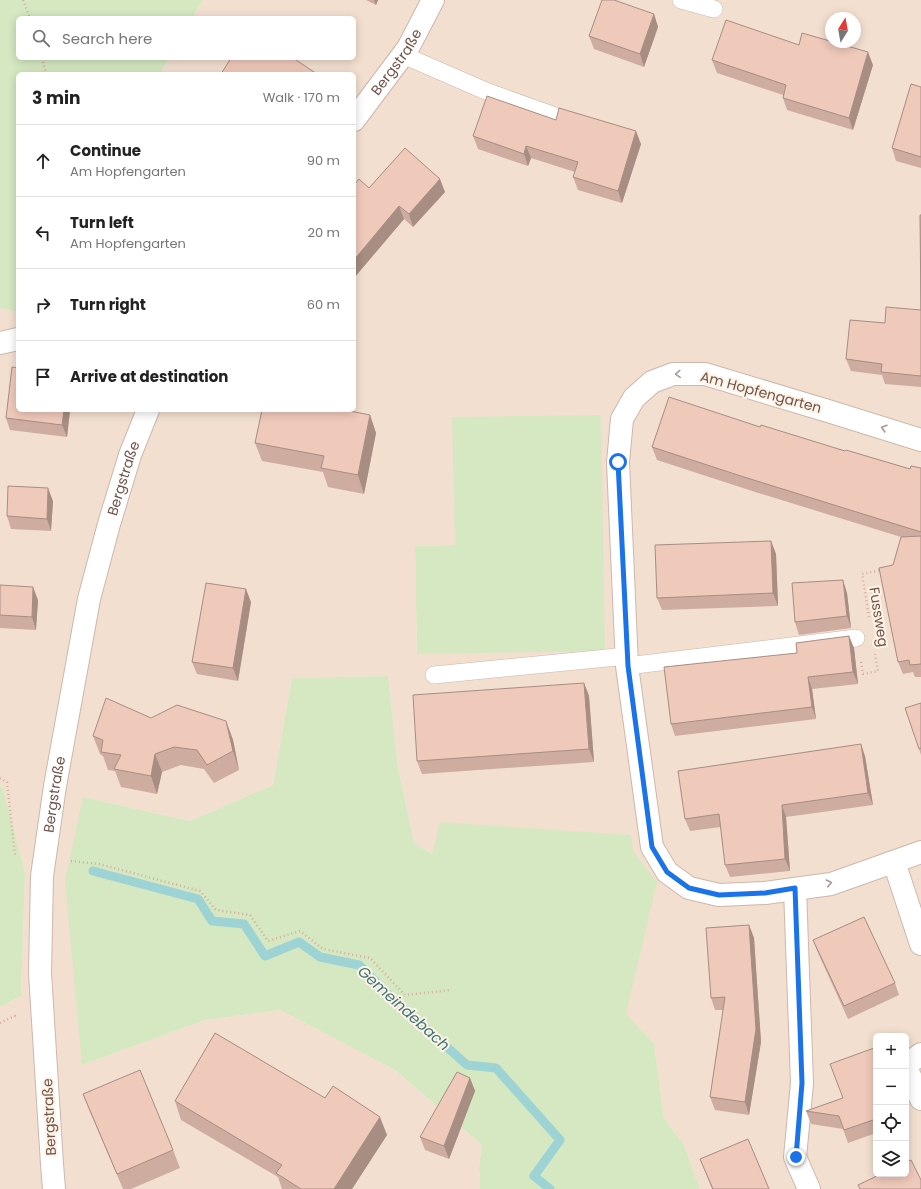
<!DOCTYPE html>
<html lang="en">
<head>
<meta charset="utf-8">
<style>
  :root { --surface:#fff; --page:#f2f2f2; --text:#222; --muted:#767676; --line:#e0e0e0 }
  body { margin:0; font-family:Poppins,sans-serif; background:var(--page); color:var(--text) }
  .controls { position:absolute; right:12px; bottom:12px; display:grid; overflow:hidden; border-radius:6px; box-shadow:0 2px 10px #0003 }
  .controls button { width:36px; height:36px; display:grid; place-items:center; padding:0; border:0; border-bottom:1px solid var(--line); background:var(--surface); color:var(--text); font:20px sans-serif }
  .compass { position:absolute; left:825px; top:12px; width:36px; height:36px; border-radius:50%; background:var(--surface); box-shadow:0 2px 10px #0003; rotate:11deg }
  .stop { position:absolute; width:12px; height:12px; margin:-9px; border:3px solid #1a73e8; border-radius:50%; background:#fff }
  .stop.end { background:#1a73e8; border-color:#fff; box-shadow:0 1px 4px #0008 }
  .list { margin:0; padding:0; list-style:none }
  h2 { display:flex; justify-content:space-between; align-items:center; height:52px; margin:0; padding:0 16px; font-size:17px }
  h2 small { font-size:13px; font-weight:400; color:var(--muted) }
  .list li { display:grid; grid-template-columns:26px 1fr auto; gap:12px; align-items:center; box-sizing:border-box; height:72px; padding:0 16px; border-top:1px solid var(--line) }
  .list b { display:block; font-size:15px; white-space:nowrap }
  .list p { margin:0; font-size:13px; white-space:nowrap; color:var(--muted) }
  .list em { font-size:13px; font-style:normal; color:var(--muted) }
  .icon { flex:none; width:22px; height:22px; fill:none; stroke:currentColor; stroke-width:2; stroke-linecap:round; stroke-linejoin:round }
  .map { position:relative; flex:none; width:921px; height:1189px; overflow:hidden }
  .search { position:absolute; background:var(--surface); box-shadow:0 2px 10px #0003; left:16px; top:16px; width:340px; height:44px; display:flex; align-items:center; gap:10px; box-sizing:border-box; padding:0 14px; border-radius:6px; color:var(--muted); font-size:15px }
  .panel { position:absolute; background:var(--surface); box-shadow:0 2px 10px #0003; left:16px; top:72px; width:340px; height:340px; border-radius:6px }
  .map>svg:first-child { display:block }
  .residential { fill:#f2dfd0; fill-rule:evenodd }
  .green { fill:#d5e8c1 }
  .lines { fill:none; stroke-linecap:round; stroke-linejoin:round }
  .stream { stroke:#9ed3d5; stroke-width:9 }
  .lane-casing { stroke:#ceb7ac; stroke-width:18 }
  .street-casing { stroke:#ceb7ac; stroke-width:24 }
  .path { stroke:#d4ad9e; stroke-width:2.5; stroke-dasharray:1 3; stroke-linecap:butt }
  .lane { stroke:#fff; stroke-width:17 }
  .street { stroke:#fff; stroke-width:22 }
  .wall { fill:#ceada0 }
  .shaded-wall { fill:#a78d82 }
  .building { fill:#efc9ba; stroke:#a78d82 }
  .oneway { stroke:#aa9892 }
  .route { stroke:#1a73e8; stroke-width:5 }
  .labels { text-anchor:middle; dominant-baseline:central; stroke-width:4; stroke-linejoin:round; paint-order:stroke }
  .street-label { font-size:14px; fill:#715349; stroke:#fef3e7 }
  .water-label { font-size:15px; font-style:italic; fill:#3e7476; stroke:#fef3e7 }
</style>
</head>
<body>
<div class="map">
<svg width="921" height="1189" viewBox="0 0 921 1189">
  <rect width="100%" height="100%" fill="#fbeee2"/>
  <!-- residential -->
  <path class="residential" d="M203,0h718v1189h-221l-16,-44 -20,-27 -10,-74 -162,-153 -78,-48 -16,-76 -10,-91 -96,2 -19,107 -83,36 -107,-24 -1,268 123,-45 75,-10 115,60 87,75 -3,22 1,22h-480v-182l21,-11 4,-122 -22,-86 -3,-2v-478l18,4v98h336v-336h-194l9,-16h185v-40h-162zM831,18h24v24h-24zM455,545l-38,109 -2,-108zM876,1036h30v138h-30z"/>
  <!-- green -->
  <g class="green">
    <path d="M0,0h203l-11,18h-174v40h151l-9,16h-142v238l-18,-4z"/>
    <path d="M601,415l4,236 -188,3 -2,-108 40,-1 -3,-128z"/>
    <path d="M388,676l10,91 16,76 18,11 8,-32 191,13 2,16 24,31 -31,132 28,30 10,74 20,27 16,44h-220l-1,-22 3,-22 -87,-75 -115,-60 -75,10 -123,45 -17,-184 18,-84 107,24 83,-36 19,-107z"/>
    <path d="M0,786l3,2 22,85 -4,123 -21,11z"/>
  </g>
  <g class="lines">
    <!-- stream -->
    <path class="stream" d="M93,871l105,28 14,22 32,3 21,32 34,-14 21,15 39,8 32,32 76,68 29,3 64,72 -26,36 16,13"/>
    <!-- lane casing -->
    <g class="lane-casing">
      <g id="lane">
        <path d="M681,0l33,9"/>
        <path d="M403,55l85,37 67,24"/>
        <path d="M627,666l229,-28"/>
        <path d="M434,675l193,-19"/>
      </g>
    </g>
    <!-- street casing -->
    <g class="street-casing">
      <g id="street">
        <path id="s1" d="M354,120l54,-72 25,-48"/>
        <path d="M0,343l18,-4"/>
        <path d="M921,440l-93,-29 -123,-37h-32l-21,8 -18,16 -12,21 -4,43 9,204 25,181 15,25 22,16 30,7 46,-2 66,-9 90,-32"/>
        <path d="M894,862l27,82"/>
        <path d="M795,889l7,194 -7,74 14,32"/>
        <path d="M906,1065l15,-11"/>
        <path d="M906,1068l15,31"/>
        <path id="s2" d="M54,1189l-2,-25 -12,-191 2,-97 13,-90 34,-187 20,-75 21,-69 18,-45"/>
      </g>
    </g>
    <!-- path -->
    <g class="path">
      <path d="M23,0l7,18"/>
      <path d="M42,58l4,16"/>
      <path d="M869,617l-7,-43 19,-4"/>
      <path d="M861,662l2,12 15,-3 -3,-17"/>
      <path d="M0,778l7,4 8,73"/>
      <path d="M71,861l28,3 101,27 16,19 34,5 18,26 32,-10 23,18 47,9 35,37 46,-5"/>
      <path d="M0,1023l15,-7v1"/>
    </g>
    <!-- lane -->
    <use href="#lane" class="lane"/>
    <!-- street -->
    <use href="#street" class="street"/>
  </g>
  <!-- wall -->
  <g class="wall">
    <path d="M366,0h12l-2,5z"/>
    <path d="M654,14l4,13 -14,40 -50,-18 -5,-13z"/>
    <path d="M799,45l74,20 -20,65 -66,-20 -4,-12v-3l-66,-22 -5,-13z"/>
    <path d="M921,87v81l-25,-7 -4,-13z"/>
    <path d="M556,120l85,24 -19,59 -44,-13 -5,-13 2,-5 -44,-14 -3,8 -50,-17 -5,-13z"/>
    <path d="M354,185l15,3 76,4 -32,35 -9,-8 -50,59z"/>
    <path d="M921,215v172l-36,-3 -3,-9 -31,-4 -5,-12 39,-36 36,-13z"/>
    <path d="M18,410h52l-3,27 -57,-7 -4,-12z"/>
    <path d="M370,415l6,18 -12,61 -36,-7 -5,-15 -61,-11 -7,-18z"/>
    <path d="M760,427l150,42 11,-1v209h-6l-2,-5 -10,2 -5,-12 -5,-97 8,-28 -152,-47 -92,-30 -5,-13z"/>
    <path d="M53,501l-2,30 -40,-2 -4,-13z"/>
    <path d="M771,541l5,13 2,52 -116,4 -5,-12z"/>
    <path d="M0,585l38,15 -2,30 -36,-2z"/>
    <path d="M847,593l4,35 -52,7 -4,-13z"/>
    <path d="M251,602l-13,79 -41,-7 -5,-12z"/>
    <path d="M849,636l5,12 4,36 -46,5 4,30 -141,17 -4,-12 126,-71z"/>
    <path d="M584,683l5,13 5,66 -172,12 -5,-13z"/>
    <path d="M921,703v52l-2,-6z"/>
    <path d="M151,718l75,3 7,19 6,30 -25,13 -10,-14 -23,-4 -19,7 -5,22 -36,-7 -6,-16 -7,-1 -5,-14 -3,-2 -7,-18z"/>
    <path d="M865,756l8,49 -87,12 4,54 -60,6 -5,-12 -4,-38 -31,4 -5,-12z"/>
    <path d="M749,925l5,13 7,104 -12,73 -34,-5 -5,-13 13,-87h-8l-4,-12z"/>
    <path d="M813,940l82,43 4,12 -51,24 -30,-66z"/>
    <path d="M876,1055v78l-28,10 -5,-14 -32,-5 -5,-13 37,-13z"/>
    <path d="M470,1078l5,13 -26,68 -24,-9 -5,-13z"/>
    <path d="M83,1094l90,56 7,18 -49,21h-8l-33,-77z"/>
    <path d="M325,1098l62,37 -35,54h-70l-4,-12 -97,-57 -6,-19z"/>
    <path d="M700,1159l69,30h-57z"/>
  </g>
  <!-- shaded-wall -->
  <g class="shaded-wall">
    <path d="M374,0h4l-2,5z"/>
    <path d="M654,14l4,13 -14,40 -4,-13z"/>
    <path d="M868,52l5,13 -20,65 -4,-12z"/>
    <path d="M636,131l5,13 -19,59 -4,-12z"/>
    <path d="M526,146l5,12 -3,8 -4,-12z"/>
    <path d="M440,179l5,13 -32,35 -4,-13z"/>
    <path d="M399,206l5,13 -50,59v-18z"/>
    <path d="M64,410h6l-3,27 -5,-12z"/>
    <path d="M370,415l6,18 -12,61 -6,-19z"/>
    <path d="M48,488l5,13 -2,30 -4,-12z"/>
    <path d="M771,541l5,13 2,52 -5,-13z"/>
    <path d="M843,580l4,13 4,35 -4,-12z"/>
    <path d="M33,587l5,13 -2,30 -4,-13z"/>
    <path d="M246,589l5,13 -13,79 -5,-13z"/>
    <path d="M849,636l5,12 4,36 -5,-12z"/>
    <path d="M808,677l4,12 4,30 -4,-12z"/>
    <path d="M584,683l5,13 5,66 -5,-13z"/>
    <path d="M226,721l7,19 6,30 -6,-19z"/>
    <path d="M861,744l4,12 8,49 -5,-12z"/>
    <path d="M155,754l7,18 -5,22 -6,-18z"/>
    <path d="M782,805l4,12 4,54 -5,-12z"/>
    <path d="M749,925l5,13 7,104 -12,73 -4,-13z"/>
    <path d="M470,1078l5,13 -26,68 -5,-13z"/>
    <path d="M380,1117l7,18 -35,54h-18z"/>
  </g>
  <!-- building -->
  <g class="building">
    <path d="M602,0h12l40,14 -14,40 -51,-18z"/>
    <path d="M726,20l73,25 3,-12 66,19 -19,66 -66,-20 3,-13 -74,-25z"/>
    <path d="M231,58h62l24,16h-96z"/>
    <path d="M911,84l10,3v70l-29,-9z"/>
    <path d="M487,96l69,24 3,-12 77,23 -18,60 -45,-14 5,-15 -52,-16 -2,8 -51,-18z"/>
    <path d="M405,148l35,31 -31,35 -10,-8 -45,54v-75l5,-6 10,9z"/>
    <path d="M920,215h1v161l-40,-4 1,-8 -36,-5 4,-39 35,3 1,-16 35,3z"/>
    <path d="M12,367l6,1v42h46l-2,15 -56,-7z"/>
    <path d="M669,397l91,30 1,-2 84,26 1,-1 64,19 1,-3 10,2v64l-177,-55 -92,-30z"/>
    <path d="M262,410h83l25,5 -12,60 -37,-7 3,-12 -69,-13z"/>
    <path d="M8,486l40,2 -1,31 -40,-3z"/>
    <path d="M921,536v128l-11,1 -1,-5 -11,2 -19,-94 14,-3 8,-28z"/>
    <path d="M771,541l2,52 -116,5 -2,-53z"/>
    <path d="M843,580l4,36 -52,6 -3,-39z"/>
    <path d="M206,583l40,6 -13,79 -41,-6z"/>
    <path d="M0,585l33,2 -1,30 -32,-2z"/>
    <path d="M849,636l4,36 -45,5 4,30 -141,17 -7,-57 133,-14 -1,-10z"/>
    <path d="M584,683l5,66 -172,12 -4,-66z"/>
    <path d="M106,698l45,20 26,-13 49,16 7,30 -26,14 -10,-15 -23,-3 -19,7 -4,22 -37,-7 7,-14 -20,-3 2,-12 -10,-4z"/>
    <path d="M921,703v45l-2,1 -14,-41z"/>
    <path d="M861,744l7,49 -86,12 3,54 -60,6 -6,-51 -34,5 -7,-48z"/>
    <path d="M864,917l31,66 -51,23 -31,-66z"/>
    <path d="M749,925l7,104 -11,73 -35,-5 15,-100 -14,1 -5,-70z"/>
    <path d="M215,1033l110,65 8,-12 47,31 -46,72h-33l-25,-16 6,-8 -107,-64z"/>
    <path d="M874,1048l2,7v27l-2,1 2,5v31l-32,11 -5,-14 -33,-5 37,-13 -13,-34z"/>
    <path d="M140,1070l33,80 -56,24 -34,-80z"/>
    <path d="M457,1072l13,6 -26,68 -24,-9z"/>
    <path d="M748,1139l21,50h-56l-13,-30z"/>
    <path d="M911,1160l10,20v9h-61l-2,-4 23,-11h25v-12z"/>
  </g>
  <!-- one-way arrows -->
  <defs><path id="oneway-chevron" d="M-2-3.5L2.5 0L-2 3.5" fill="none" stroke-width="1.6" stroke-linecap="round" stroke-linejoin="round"/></defs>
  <g class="oneway">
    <use href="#oneway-chevron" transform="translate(678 374) rotate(177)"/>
    <use href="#oneway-chevron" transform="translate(884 428) rotate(-162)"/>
    <use href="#oneway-chevron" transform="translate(829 883) rotate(-12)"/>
  </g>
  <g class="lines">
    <!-- route -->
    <path class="route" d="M618,462l10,204 24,181 15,25 22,16 30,7 46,-2 30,-5 7,195 -6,74"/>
  </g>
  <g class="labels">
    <!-- street labels -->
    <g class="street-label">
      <text stroke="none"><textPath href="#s1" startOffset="72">Bergstraße</textPath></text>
      <text transform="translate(761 392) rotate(15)">Am Hopfengarten</text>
      <text stroke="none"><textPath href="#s2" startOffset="720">Bergstraße</textPath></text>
      <text transform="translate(879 617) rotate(81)">Fussweg</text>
      <text stroke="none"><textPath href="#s2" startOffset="396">Bergstraße</textPath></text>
      <text transform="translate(49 1117) rotate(-93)">Bergstraße</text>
    </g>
    <!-- water labels -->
    <g class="water-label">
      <text transform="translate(404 1008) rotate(42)">Gemeindebach</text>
    </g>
  </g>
</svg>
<div class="controls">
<button>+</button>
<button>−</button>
<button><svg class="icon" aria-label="locate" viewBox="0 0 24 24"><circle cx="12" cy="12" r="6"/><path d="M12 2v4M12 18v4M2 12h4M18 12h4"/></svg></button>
<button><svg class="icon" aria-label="layers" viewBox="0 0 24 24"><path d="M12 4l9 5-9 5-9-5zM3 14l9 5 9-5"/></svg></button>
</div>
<svg class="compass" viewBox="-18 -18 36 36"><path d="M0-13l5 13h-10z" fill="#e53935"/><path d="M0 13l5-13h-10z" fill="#767676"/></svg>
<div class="stop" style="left:618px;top:462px"></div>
<div class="stop end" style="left:796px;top:1157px"></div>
<div class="search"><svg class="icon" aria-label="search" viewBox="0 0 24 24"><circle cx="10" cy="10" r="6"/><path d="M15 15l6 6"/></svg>Search here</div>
<section class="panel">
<h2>3 min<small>Walk · 170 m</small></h2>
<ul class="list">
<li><svg class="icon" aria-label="ahead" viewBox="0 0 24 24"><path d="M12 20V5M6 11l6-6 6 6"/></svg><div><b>Continue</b><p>Am Hopfengarten</p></div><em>90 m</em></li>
<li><svg class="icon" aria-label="left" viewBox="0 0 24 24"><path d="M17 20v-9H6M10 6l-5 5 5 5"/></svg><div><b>Turn left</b><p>Am Hopfengarten</p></div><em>20 m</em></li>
<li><svg class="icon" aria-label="right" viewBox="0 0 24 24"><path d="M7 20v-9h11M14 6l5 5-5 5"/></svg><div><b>Turn right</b></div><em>60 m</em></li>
<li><svg class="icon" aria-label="arrive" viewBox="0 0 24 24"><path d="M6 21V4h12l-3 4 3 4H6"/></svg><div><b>Arrive at destination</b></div></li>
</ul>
</section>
</div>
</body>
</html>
